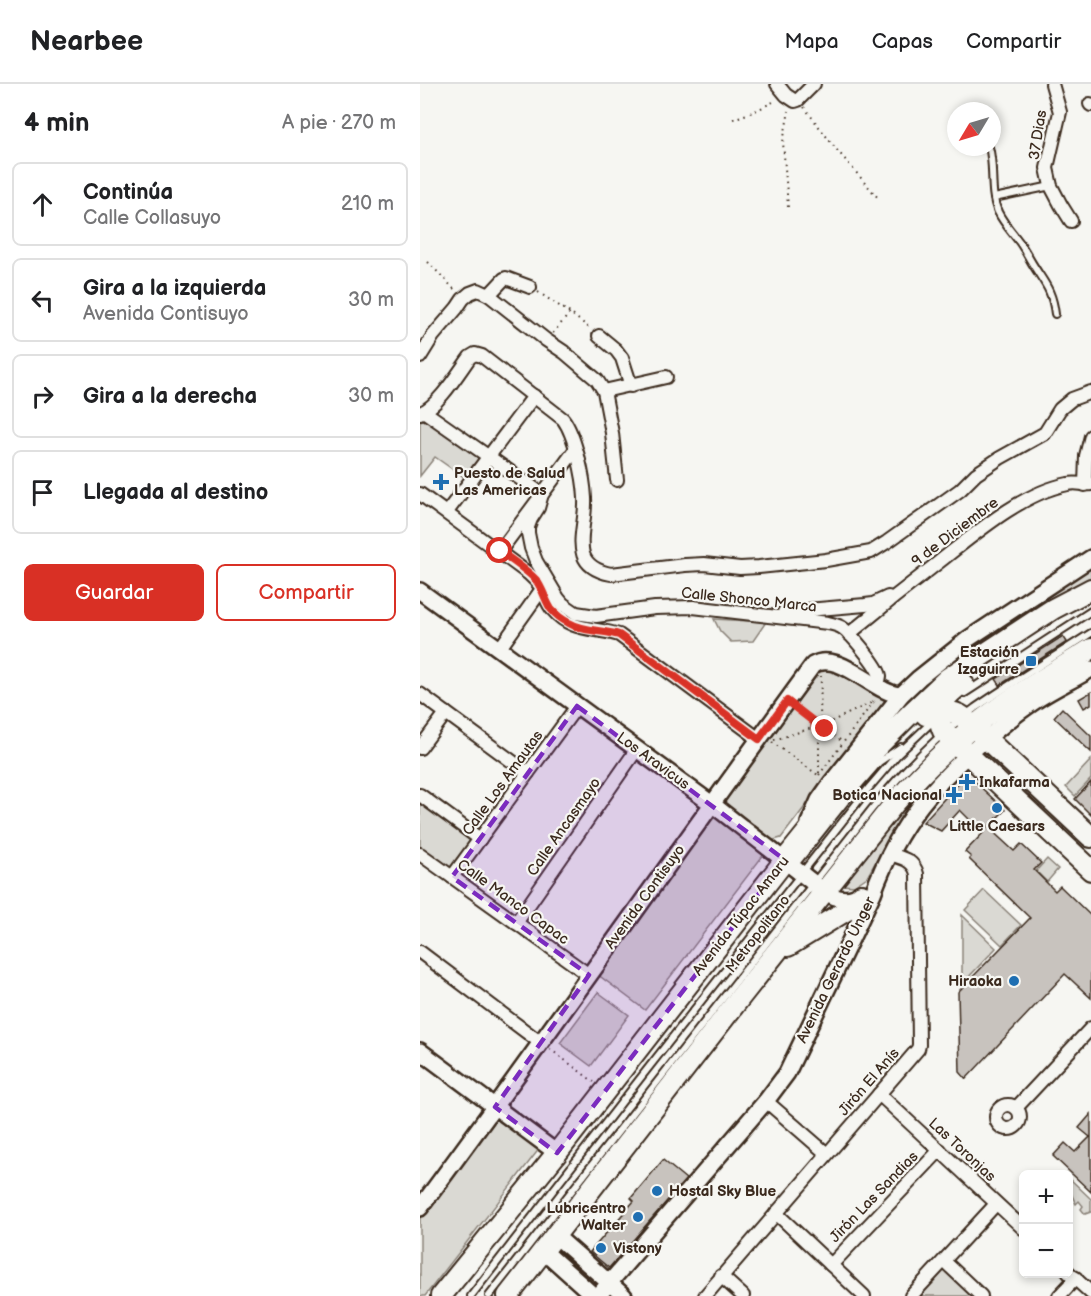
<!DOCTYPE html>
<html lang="es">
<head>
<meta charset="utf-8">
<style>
  :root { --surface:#fff; --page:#f6f6f6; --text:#202124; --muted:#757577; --line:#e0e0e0; --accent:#d93025 }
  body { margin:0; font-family:"Balsamiq Sans",sans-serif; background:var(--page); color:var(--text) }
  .controls { position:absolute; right:18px; bottom:18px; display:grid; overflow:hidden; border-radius:9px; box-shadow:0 3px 9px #0003 }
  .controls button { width:54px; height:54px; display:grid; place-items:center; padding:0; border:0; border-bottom:2px solid var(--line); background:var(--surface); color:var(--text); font:30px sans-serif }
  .compass { position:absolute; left:527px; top:18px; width:54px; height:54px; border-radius:50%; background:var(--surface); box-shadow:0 3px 9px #0003; rotate:232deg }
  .stop { position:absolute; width:18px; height:18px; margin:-14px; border:4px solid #d93025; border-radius:50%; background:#fff }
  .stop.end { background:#d93025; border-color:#fff; box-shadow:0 2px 6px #0008 }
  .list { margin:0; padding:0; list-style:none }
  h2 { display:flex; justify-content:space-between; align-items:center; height:78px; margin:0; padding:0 24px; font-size:26px }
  h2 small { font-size:20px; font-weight:400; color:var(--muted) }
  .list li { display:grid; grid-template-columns:39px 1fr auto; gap:18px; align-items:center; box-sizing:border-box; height:84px; margin:0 12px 12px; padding:0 12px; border:2px solid var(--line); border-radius:9px }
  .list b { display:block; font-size:22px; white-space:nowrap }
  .list p { margin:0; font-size:20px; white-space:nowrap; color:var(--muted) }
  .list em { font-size:20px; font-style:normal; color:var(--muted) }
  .actions { display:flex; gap:12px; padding:18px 24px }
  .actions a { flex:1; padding:14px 0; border:2px solid var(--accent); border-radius:9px; text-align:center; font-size:21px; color:var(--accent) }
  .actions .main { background:var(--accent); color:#fff }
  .icon { flex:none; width:33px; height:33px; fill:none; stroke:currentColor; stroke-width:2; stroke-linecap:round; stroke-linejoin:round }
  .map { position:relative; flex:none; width:671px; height:1212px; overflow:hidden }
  header { display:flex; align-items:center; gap:36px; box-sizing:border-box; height:84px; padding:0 30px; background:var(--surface); border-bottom:2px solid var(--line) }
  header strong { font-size:28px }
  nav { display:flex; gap:33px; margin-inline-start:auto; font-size:21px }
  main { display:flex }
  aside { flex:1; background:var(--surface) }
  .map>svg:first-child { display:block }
  .green { fill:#dad9d3; stroke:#8a8278; stroke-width:1.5 }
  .building { fill:#c8c3be; stroke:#3b2a1e; stroke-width:1.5 }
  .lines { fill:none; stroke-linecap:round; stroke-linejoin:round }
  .service-casing { stroke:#3b2a1e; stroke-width:10 }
  .minor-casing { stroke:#3b2a1e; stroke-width:16 }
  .tertiary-casing { stroke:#3b2a1e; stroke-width:20 }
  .primary-casing { stroke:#3b2a1e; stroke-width:24 }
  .path { stroke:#3b2a1e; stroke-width:2; stroke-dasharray:1.5 4.5; stroke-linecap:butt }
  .service { stroke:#f6f6f2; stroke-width:6 }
  .minor { stroke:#f6f6f2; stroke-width:12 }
  .tertiary { stroke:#f6f6f2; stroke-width:15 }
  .primary { stroke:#f6f6f2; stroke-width:20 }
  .route { stroke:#d93025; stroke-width:8 }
  .marked { fill:#7b2cbf; fill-opacity:0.2; stroke:#7b2cbf; stroke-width:4.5; stroke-dasharray:12 8; stroke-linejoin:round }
  .poi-dot { fill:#1f6fb2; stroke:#f6f6f2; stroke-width:2 }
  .labels { text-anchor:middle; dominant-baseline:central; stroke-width:4.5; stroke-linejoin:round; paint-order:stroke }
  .street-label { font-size:15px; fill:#3b2a1e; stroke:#f6f6f2 }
  .poi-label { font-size:15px; font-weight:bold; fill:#3b2a1e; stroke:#f6f6f2; text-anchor:start }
</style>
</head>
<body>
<header>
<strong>Nearbee</strong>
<nav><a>Mapa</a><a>Capas</a><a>Compartir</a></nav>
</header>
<main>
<aside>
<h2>4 min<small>A pie · 270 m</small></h2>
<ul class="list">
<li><svg class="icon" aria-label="ahead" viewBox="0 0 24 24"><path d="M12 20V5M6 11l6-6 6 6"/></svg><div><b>Continúa</b><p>Calle Collasuyo</p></div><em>210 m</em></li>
<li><svg class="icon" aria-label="left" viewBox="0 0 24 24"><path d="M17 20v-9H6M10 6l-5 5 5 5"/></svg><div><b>Gira a la izquierda</b><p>Avenida Contisuyo</p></div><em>30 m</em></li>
<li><svg class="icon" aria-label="right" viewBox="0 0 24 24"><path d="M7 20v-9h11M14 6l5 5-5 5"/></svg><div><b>Gira a la derecha</b></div><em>30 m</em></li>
<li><svg class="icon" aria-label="arrive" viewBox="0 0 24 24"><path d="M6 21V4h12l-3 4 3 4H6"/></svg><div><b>Llegada al destino</b></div></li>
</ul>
<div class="actions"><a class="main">Guardar</a><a>Compartir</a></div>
</aside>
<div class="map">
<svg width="671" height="1212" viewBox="0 0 671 1212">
  <rect width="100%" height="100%" fill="#f6f6f2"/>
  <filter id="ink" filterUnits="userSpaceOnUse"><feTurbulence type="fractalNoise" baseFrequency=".0167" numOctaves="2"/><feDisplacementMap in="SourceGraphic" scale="12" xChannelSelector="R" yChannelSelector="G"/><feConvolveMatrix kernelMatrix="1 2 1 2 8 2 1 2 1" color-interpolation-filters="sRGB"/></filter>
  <g filter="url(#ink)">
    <!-- green -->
    <g class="green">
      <path d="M8,334l54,37 -17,23 -30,-21 -15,19v-55z"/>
      <path d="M671,478v16l-28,15 -98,61 -4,-6z"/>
      <path d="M294,535l52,3 -13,19 -22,1 -11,-11z"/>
      <path d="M397,581l22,4 43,26 3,7 -104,136 -7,2 -7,-1 -50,-37z"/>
      <path d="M671,676v19l-16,17 -9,-9z"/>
      <path d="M511,694l-36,50 -28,49 -13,9 -12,-1 62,-82z"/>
      <path d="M0,715l55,41 -23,31 -32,-24z"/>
      <path d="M293,728l52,41 -120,157 -48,-36z"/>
      <path d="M627,775l11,10 -11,13 -11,-11z"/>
      <path d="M564,806l37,35 -19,20 -37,-35z"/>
      <path d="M542,831l34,33 -34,36z"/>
      <path d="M178,908l31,23 -38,51 -31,-23z"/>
      <path d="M75,1030l45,34 -115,148h-5v-79z"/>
      <path d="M648,1093l23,22v13l-6,2 -4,-5 2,-3 -4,-5 -3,3 -7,-15z"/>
      <path d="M524,1183l31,29h-57z"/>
    </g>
    <!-- building -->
    <g class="building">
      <path d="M643,552l4,6 -67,43 -4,-6z"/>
      <path d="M671,608v12l-7,4 -5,-9z"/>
      <path d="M642,624l29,28v16l-37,-35z"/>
      <path d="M544,693h6l35,33 -17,17 26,24 7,-7 20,19 -7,7 21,21 5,-5 31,30v82l-26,-24 -99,105 -6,-7 -2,-80 72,-74 -61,-59 2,-2 -6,-5 18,-19 -23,-23 -19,21 -18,-9z"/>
      <path d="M671,698v33l-16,-16z"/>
      <path d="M671,1030v78l-38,-36 12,-13 10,9 15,-15 -11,-9z"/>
      <path d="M243,1076l23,19 -77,89 -19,-16 44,-51 -3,-3z"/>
    </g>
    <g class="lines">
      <!-- service casing -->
      <g class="service-casing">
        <g id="service">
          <path d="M569,63c6,21 0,45 9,65 5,10 12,18 19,27 6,7 10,16 15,24 12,20 20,26 23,51"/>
          <path d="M574,114l57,-12"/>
          <path d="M545,609l126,-82"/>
          <path d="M374,782l58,-73 27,-31 22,-15"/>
          <path d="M51,1212l171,-220 226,-287 30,-35 36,-34"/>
          <path d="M69,1212l382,-486c30,-37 65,-74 104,-102 38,-26 77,-50 116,-75"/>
        </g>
      </g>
      <!-- minor casing -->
      <g class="minor-casing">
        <g id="minor">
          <path d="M357,0l9,11 9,6 3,-1 16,-16"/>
          <path d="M632,0l8,28 -13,56 4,18 10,19 10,16"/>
          <path d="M670,20l1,1"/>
          <path d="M69,211l15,-16 2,-1 24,9"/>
          <path d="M179,252l17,14 6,8 9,28"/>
          <path d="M0,273l13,-21 24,-28 6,-9 7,-6 8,-3 11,5 57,45 18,12 33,28 7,11 8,42 5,47"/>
          <path d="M184,307l62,-14"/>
          <path d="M5,328l117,82 -4,14 -7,11 -3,8v6l3,15 5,13 22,37 5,6 13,9 20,3 59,-8 38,-1 135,16c4,1 9,2 13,4 9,5 37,39 39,49 0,4 -1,5 -3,8"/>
          <path d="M0,329c17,-5 39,-41 50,-56l5,-3 7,2 81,63c12,16 21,58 22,79 2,31 -20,67 26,76l74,-9 19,-1 36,4 19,-1 67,-7 45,-8 16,-10 73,-52 16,-16 24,-16 45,-25 15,-24 12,-10 19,-7"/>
          <path d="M665,401l1,-29 5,-20"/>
          <path d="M0,410l109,80c5,5 10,9 13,15 4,7 5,15 11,21 18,22 42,17 66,25l140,104"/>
          <path d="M27,428l87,-116"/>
          <path d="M80,467l75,-101"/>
          <path d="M364,528l81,-7 8,-1 15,-7"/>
          <path d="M429,550c30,-25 60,-49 90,-72 37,-29 83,-69 129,-78 8,-2 15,1 23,0"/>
          <path d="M80,564l42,-59"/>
          <path d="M0,610l108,79"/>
          <path d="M0,664l26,-35"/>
          <path d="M0,711l60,44"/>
          <path d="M0,770l169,121"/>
          <path d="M32,793l125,-171"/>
          <path d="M96,839l121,-174"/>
          <path d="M0,868l121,91"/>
          <path d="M459,1010l145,135"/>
          <path d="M346,1017l61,53"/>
          <circle cx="588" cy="1033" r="12"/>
          <path d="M596,1024l75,-80"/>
          <path d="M356,1129l88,83"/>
          <path d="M524,1177l37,35"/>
          <path d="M411,1181l109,-115"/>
          <path d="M648,1188l23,21"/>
          <path d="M301,1192l22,20"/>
          <path d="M285,1212l213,-247 1,-4 -2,-171c-3,-14 -15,-16 -27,-20"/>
          <path d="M491,1212l85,-92"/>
          <path d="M639,1212l17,-18"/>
        </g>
      </g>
      <!-- tertiary casing -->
      <g class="tertiary-casing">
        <g id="tertiary">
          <path d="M0,507l292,213 113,88c12,8 26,9 38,1"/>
          <path d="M389,739l10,-23 12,-17 70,-88 18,-17 49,-39 123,-81"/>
          <path d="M0,967l137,102"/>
          <path d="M0,1124c133,-179 261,-363 393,-543 26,-16 63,30 88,30"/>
          <path d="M136,1152l68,60"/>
          <path d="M124,1167l50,45"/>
          <path d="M178,1212l168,-195 21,-28 86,-180c25,-69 63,-113 119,-159 14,-12 28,-23 43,-33 18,-12 38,-21 56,-32"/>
        </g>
      </g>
      <!-- primary casing -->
      <g class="primary-casing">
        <g id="primary">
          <path d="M543,599c-18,13 -30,25 -20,48l148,139"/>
          <path d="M506,631c14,-3 25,-6 37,2l128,120"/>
          <path d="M368,862l59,-36 7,-6 7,-9"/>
          <path d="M21,1212l116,-143 228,-293 86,-107 38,-38 39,-37 105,-69 38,-20"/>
          <path d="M88,1212l234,-301 152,-191c27,-31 56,-60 89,-85 34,-26 72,-47 108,-70"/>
        </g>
      </g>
      <!-- path -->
      <g class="path">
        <path d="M384,23l32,42 43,50"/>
        <path d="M313,35l20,-7 22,-11"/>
        <path d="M368,123l-5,-65 6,-31"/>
        <path d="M8,178l27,28"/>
        <path d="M118,208l32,21 22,17"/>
        <path d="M133,249l17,-20"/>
        <path d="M378,625l16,13"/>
        <circle cx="400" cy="641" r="6"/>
        <path d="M400,635l1,-43"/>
        <path d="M406,640l49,-23"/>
        <path d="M404,645l19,13"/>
        <path d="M354,656l41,-13"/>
        <path d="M352,658l46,33"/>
        <path d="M399,689v-42"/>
        <path d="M399,691l56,-75 -1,-2"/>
        <path d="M130,965l44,33"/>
      </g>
      <!-- service -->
      <use href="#service" class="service"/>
      <!-- minor -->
      <use href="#minor" class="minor"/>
      <!-- tertiary -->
      <use href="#tertiary" class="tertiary"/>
      <!-- primary -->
      <use href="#primary" class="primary"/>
    </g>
  </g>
  <g class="lines" filter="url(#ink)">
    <!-- route -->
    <path class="route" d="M80,467c12,10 26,18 36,29 7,9 9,20 15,29 5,6 12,11 18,14 15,9 34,7 50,12l140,104 28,-38 27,21 1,7 4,2 6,-2"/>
  </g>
  <!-- marked area -->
  <path class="marked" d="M157,622l208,154 -228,293 -62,-46 94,-132 -137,-98z"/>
  <!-- markers -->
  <g class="poi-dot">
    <path d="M18 389h6v6h6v6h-6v6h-6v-6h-6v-6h6z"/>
    <rect x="605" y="571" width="12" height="12" rx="3"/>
    <path d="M544 689h6v6h6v6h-6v6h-6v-6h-6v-6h6z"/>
    <path d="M531 702h6v6h6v6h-6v6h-6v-6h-6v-6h6z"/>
    <circle cx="577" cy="724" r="6"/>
    <circle cx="594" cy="897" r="6"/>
    <circle cx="237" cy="1107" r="6"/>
    <circle cx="218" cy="1133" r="6"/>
    <circle cx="181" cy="1164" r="6"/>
  </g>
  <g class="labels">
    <!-- street labels -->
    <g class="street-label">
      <text transform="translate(618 51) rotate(-81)">37 Dias</text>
      <text transform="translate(535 448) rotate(-37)">9 de Diciembre</text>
      <text transform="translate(329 516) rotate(6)">Calle Shonco Marca</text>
      <text transform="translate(233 677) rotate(36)">Los Aravicus</text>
      <text transform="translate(83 699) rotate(-54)">Calle Los Amautas</text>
      <text transform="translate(144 743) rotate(-55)">Calle Ancasmayo</text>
      <text transform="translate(225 813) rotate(-54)">Avenida Contisuyo</text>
      <text transform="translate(93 818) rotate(36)">Calle Manco Capac</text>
      <text transform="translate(321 832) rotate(-52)">Avenida Túpac Amaru</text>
      <text transform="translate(338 850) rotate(-52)">Metropolitano</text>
      <text transform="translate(416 886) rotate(-64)">Avenida Gerardo Unger</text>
      <text transform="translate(449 998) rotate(-49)">Jirón El Anís</text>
      <text transform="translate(542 1066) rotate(43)">Las Toronjas</text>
      <text transform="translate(454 1113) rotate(-46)">Jirón Las Sandias</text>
    </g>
    <!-- poi labels -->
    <g class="poi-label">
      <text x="34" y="389">Puesto de Salud<tspan x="34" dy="17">Las Americas</tspan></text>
      <text x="599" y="568" text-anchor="end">Estación<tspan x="599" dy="17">Izaguirre</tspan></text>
      <text x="559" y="698">Inkafarma</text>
      <text x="522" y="711" text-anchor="end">Botica Nacional</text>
      <text x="577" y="742" text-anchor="middle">Little Caesars</text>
      <text x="582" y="897" text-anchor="end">Hiraoka</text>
      <text x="249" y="1107">Hostal Sky Blue</text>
      <text x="206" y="1124" text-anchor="end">Lubricentro<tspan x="206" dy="17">Walter</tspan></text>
      <text x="193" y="1164">Vistony</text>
    </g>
  </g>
</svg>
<div class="controls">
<button>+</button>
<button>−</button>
</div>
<svg class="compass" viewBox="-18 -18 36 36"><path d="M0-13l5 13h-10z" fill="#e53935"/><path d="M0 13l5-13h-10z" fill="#757577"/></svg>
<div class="stop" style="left:80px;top:467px"></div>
<div class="stop end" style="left:405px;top:645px"></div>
</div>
</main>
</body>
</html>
